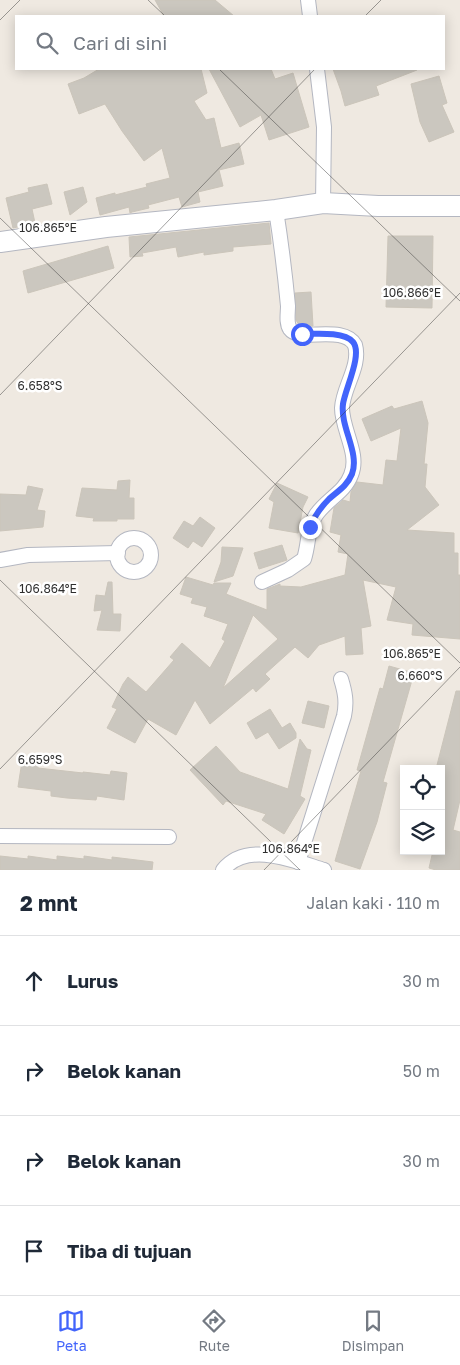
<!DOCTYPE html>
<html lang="id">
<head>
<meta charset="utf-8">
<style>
  :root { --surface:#fff; --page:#f6f6f7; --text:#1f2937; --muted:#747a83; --line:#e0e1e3; --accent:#4264fb }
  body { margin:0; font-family:"Golos Text",sans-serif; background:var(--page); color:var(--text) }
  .controls { position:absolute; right:15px; bottom:15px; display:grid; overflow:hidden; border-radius:0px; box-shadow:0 2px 12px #0003 }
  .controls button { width:45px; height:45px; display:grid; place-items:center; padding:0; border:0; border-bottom:1px solid var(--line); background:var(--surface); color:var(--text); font:25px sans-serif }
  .stop { position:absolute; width:15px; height:15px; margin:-11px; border:4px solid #4264fb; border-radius:50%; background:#fff }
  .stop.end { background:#4264fb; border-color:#fff; box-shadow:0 1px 5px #0008 }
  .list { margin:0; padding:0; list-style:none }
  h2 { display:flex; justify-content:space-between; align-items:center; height:65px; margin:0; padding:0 20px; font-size:21px }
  h2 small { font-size:16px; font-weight:400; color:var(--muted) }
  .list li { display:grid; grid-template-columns:32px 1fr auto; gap:15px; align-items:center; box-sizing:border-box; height:90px; padding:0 20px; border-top:1px solid var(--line) }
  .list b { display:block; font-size:19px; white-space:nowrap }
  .list em { font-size:16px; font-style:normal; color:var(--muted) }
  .icon { flex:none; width:28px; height:28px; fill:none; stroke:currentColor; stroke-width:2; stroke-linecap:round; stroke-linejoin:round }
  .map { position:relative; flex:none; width:460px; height:870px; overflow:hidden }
  .search { position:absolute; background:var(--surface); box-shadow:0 2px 12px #0003; left:15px; right:15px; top:15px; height:55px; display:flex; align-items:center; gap:12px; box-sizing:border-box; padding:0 18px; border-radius:0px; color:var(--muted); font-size:19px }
  .sheet { height:425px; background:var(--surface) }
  nav { display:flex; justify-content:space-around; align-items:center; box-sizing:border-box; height:70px; border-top:1px solid var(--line); background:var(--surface); font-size:14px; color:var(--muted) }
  nav a { display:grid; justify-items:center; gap:2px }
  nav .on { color:var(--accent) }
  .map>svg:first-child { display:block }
  .building { fill:#cbc7bf; stroke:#cbc5ba; fill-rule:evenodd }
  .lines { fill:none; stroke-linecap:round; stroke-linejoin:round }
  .street-casing { stroke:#b4b7c1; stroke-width:16 }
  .secondary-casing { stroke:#b4b7c1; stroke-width:22 }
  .street { stroke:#fff; stroke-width:14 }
  .secondary { stroke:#fff; stroke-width:20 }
  .route { stroke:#4264fb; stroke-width:6 }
  .ticks { fill:none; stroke:#2e2e2e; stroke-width:1; stroke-opacity:0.45 }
  .ticks-label { font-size:12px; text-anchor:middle; fill:#2e2e2e; stroke:#fff; stroke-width:5; stroke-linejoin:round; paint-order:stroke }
</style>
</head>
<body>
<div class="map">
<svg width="460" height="870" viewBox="0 0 460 870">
  <rect width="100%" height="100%" fill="#efe9e1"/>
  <!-- building -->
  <g class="building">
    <path d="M155,0h60l19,16h-70z"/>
    <path d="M99,69h102l6,24 -13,8 12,19 8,-2 7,30 18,-5 5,21 -25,6 4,16 -25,6 2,10 -18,5 -3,-10 -31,8 1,3 -17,4 -2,1 -1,-6 -29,8 -4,-17 19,-5v2l32,-8 -1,-3 24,-6 -8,-30 -18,13 -22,-30 -17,-27 -26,10 -11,-30 16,-6z"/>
    <path d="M209,69h62l4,10 18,-6 16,54 -40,13 -8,-25 -21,12z"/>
    <path d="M333,69h84v1l-41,16 3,9 -34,11 -4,-15z"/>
    <path d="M439,76l8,27 -5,2 12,27 -25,10 -9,-20 -9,-38z"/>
    <path d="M47,184l5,20 -20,5 3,14 -22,5 -7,-30 23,-6 -1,-4z"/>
    <path d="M83,187l4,15 -17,13 -6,-23z"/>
    <path d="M269,223l2,21 -38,3v4l-29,4v-3l-26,5 -2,-10 -34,6 1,3 -13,1 -1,-20z"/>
    <path d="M388,236h45l-1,72 -46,-1z"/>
    <path d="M108,246l6,22 -86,25 -5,-22z"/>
    <path d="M311,292l2,34 -14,-1 -3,-5 -1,-27z"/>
    <path d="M422,401l6,22 -4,41h3l-2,23 14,18 -32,25 47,3v20h4v22h2v64l-48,-4 1,-11 -26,-4 9,-33 -33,-7 8,46 -10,2 2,26 -17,1 -1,-19 -26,9 -11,13 -13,-11 -30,27 5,5 -14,13 -3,-4 -43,36 -15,-24 -19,35 -28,-16 -13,24 -28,-15 10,-19 -5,-2 11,-23 5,-7 18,15 28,-32 -4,-3 12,-14 28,25 15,-27 -3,-2 6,-15 -24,-8 3,-9 -16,-4 2,-5 -13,-4 6,-17 27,8 1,-2h17l-5,11 41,16v-21l13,-5v2l21,1 44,-12 3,-21 -10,-2 3,-17 -11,-3 4,-24 9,-8 7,2 1,-10 6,-10 26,3 3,-25 11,1 4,-33 -30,13 -9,-22 30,-13 2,3zM253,615l25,24 -55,49z"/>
    <path d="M130,480l-1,18h5v21h-17v2h-24l1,-3 -18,-2 6,-28 35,2 1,-9z"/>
    <path d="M277,483l31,14 -5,10 -5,26 -29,-5 5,-26 -5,-3z"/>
    <path d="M28,486l15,3 -6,21 8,1 -2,16 -43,4v-37l26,1z"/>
    <path d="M200,517l15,11 -13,19 -9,-6 -5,7 -15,-10 11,-17 9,5z"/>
    <path d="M282,545l5,15 -28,9 -5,-16z"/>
    <path d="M222,547l21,1 -10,28 -19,6 7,-20z"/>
    <path d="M108,582h4l1,32h8l-1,17 -23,-1 5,-20 -8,1 2,-16 9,1z"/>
    <path d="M389,666l25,7 -31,109 4,1 -10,39 -17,47 -25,-8 26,-90 -4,-1 12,-43 11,-39 3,1z"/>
    <path d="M456,691h4v109l-7,30 7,2v38h-24l-7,-2 4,-17h8v-82h-5z"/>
    <path d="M308,701l21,5 -5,22 -22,-5z"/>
    <path d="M270,709l12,19 8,-5 6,10v5l-17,11 -11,-17 -12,7 -9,-16z"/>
    <path d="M300,739l7,10 4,1 -11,46 5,3 -21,35 -22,-14 4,-6 -40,-13 -3,4 -33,-35 26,-24 24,26 48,17z"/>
    <path d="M22,761l16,1v6l45,5v-1l27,3 1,-4 16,2 -3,27 -27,-4 -1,4 -29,-2 -16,-2v-5l-33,-4z"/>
    <path d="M0,856l28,3v-3l29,4v-4l27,3v-3l28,4v-3l41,5 -1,8h-152z"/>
  </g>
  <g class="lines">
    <!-- street casing -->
    <g class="street-casing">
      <g id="street">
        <path d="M308,0l2,16"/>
        <path d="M317,69l7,58 -1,76"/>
        <circle cx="134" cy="555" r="17"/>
        <path d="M0,560l28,-5 90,-2"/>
        <path d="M262,582l26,-12 16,-11c5,-15 3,-31 12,-44 10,-15 29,-23 35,-40 9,-21 -9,-45 -9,-67 1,-21 19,-42 13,-63 -12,-21 -55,-2 -65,-16 -4,-6 -2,-16 -2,-23 -3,-32 -7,-64 -12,-96"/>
        <path d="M0,836l169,1"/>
        <path d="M298,862l46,-146c3,-14 1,-24 -3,-37"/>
        <path d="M223,870c24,-30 72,-9 101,0"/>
      </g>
    </g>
    <!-- secondary casing -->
    <g class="secondary-casing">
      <path id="secondary" d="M0,242l106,-15 170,-17 47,-7 55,3h82"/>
    </g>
    <!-- street -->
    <use href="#street" class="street"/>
    <!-- secondary -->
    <use href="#secondary" class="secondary"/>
  </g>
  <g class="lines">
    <!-- route -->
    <path class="route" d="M302,334c12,0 42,-3 51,8 10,12 -8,47 -10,62 -3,23 17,49 9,70 -5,12 -14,17 -23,25 -8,8 -15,18 -19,28"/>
  </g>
  <!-- ticks -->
  <path class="ticks" d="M148,0l17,16M365,16l16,-16M0,20l20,-20M219,69l241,232M0,218l460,445M0,395l315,-326M0,580l300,290M0,769l460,-476M264,870l196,-203"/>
  <g class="ticks-label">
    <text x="48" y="232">106.865°E</text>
    <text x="412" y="297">106.866°E</text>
    <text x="40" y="390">6.658°S</text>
    <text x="48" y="593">106.864°E</text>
    <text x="412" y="658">106.865°E</text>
    <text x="420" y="680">6.660°S</text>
    <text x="40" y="764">6.659°S</text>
    <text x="291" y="853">106.864°E</text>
  </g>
</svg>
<div class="controls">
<button><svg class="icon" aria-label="locate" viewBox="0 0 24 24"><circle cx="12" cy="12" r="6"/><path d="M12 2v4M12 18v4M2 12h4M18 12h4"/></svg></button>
<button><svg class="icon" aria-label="layers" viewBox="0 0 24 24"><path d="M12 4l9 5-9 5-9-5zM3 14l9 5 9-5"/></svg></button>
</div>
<div class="stop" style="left:302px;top:334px"></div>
<div class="stop end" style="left:310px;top:527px"></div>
<div class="search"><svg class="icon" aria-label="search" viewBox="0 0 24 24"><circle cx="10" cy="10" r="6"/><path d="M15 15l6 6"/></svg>Cari di sini</div>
</div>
<section class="sheet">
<h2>2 mnt<small>Jalan kaki · 110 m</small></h2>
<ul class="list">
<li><svg class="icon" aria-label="ahead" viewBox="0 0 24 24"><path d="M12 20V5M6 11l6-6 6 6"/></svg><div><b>Lurus</b></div><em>30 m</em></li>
<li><svg class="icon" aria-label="right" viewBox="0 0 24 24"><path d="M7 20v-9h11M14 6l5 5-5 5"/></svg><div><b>Belok kanan</b></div><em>50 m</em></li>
<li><svg class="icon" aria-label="right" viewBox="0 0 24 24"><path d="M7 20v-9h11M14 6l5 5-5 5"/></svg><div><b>Belok kanan</b></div><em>30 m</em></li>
<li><svg class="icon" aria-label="arrive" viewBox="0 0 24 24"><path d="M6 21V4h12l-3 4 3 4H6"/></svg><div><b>Tiba di tujuan</b></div></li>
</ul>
</section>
<nav>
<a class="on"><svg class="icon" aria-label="map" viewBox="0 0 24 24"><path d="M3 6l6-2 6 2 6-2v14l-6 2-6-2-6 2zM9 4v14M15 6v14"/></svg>Peta</a>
<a><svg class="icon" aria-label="directions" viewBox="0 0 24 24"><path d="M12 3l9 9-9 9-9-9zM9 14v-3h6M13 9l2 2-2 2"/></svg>Rute</a>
<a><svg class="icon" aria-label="saved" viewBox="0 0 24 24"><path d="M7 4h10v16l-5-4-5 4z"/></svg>Disimpan</a>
</nav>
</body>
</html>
